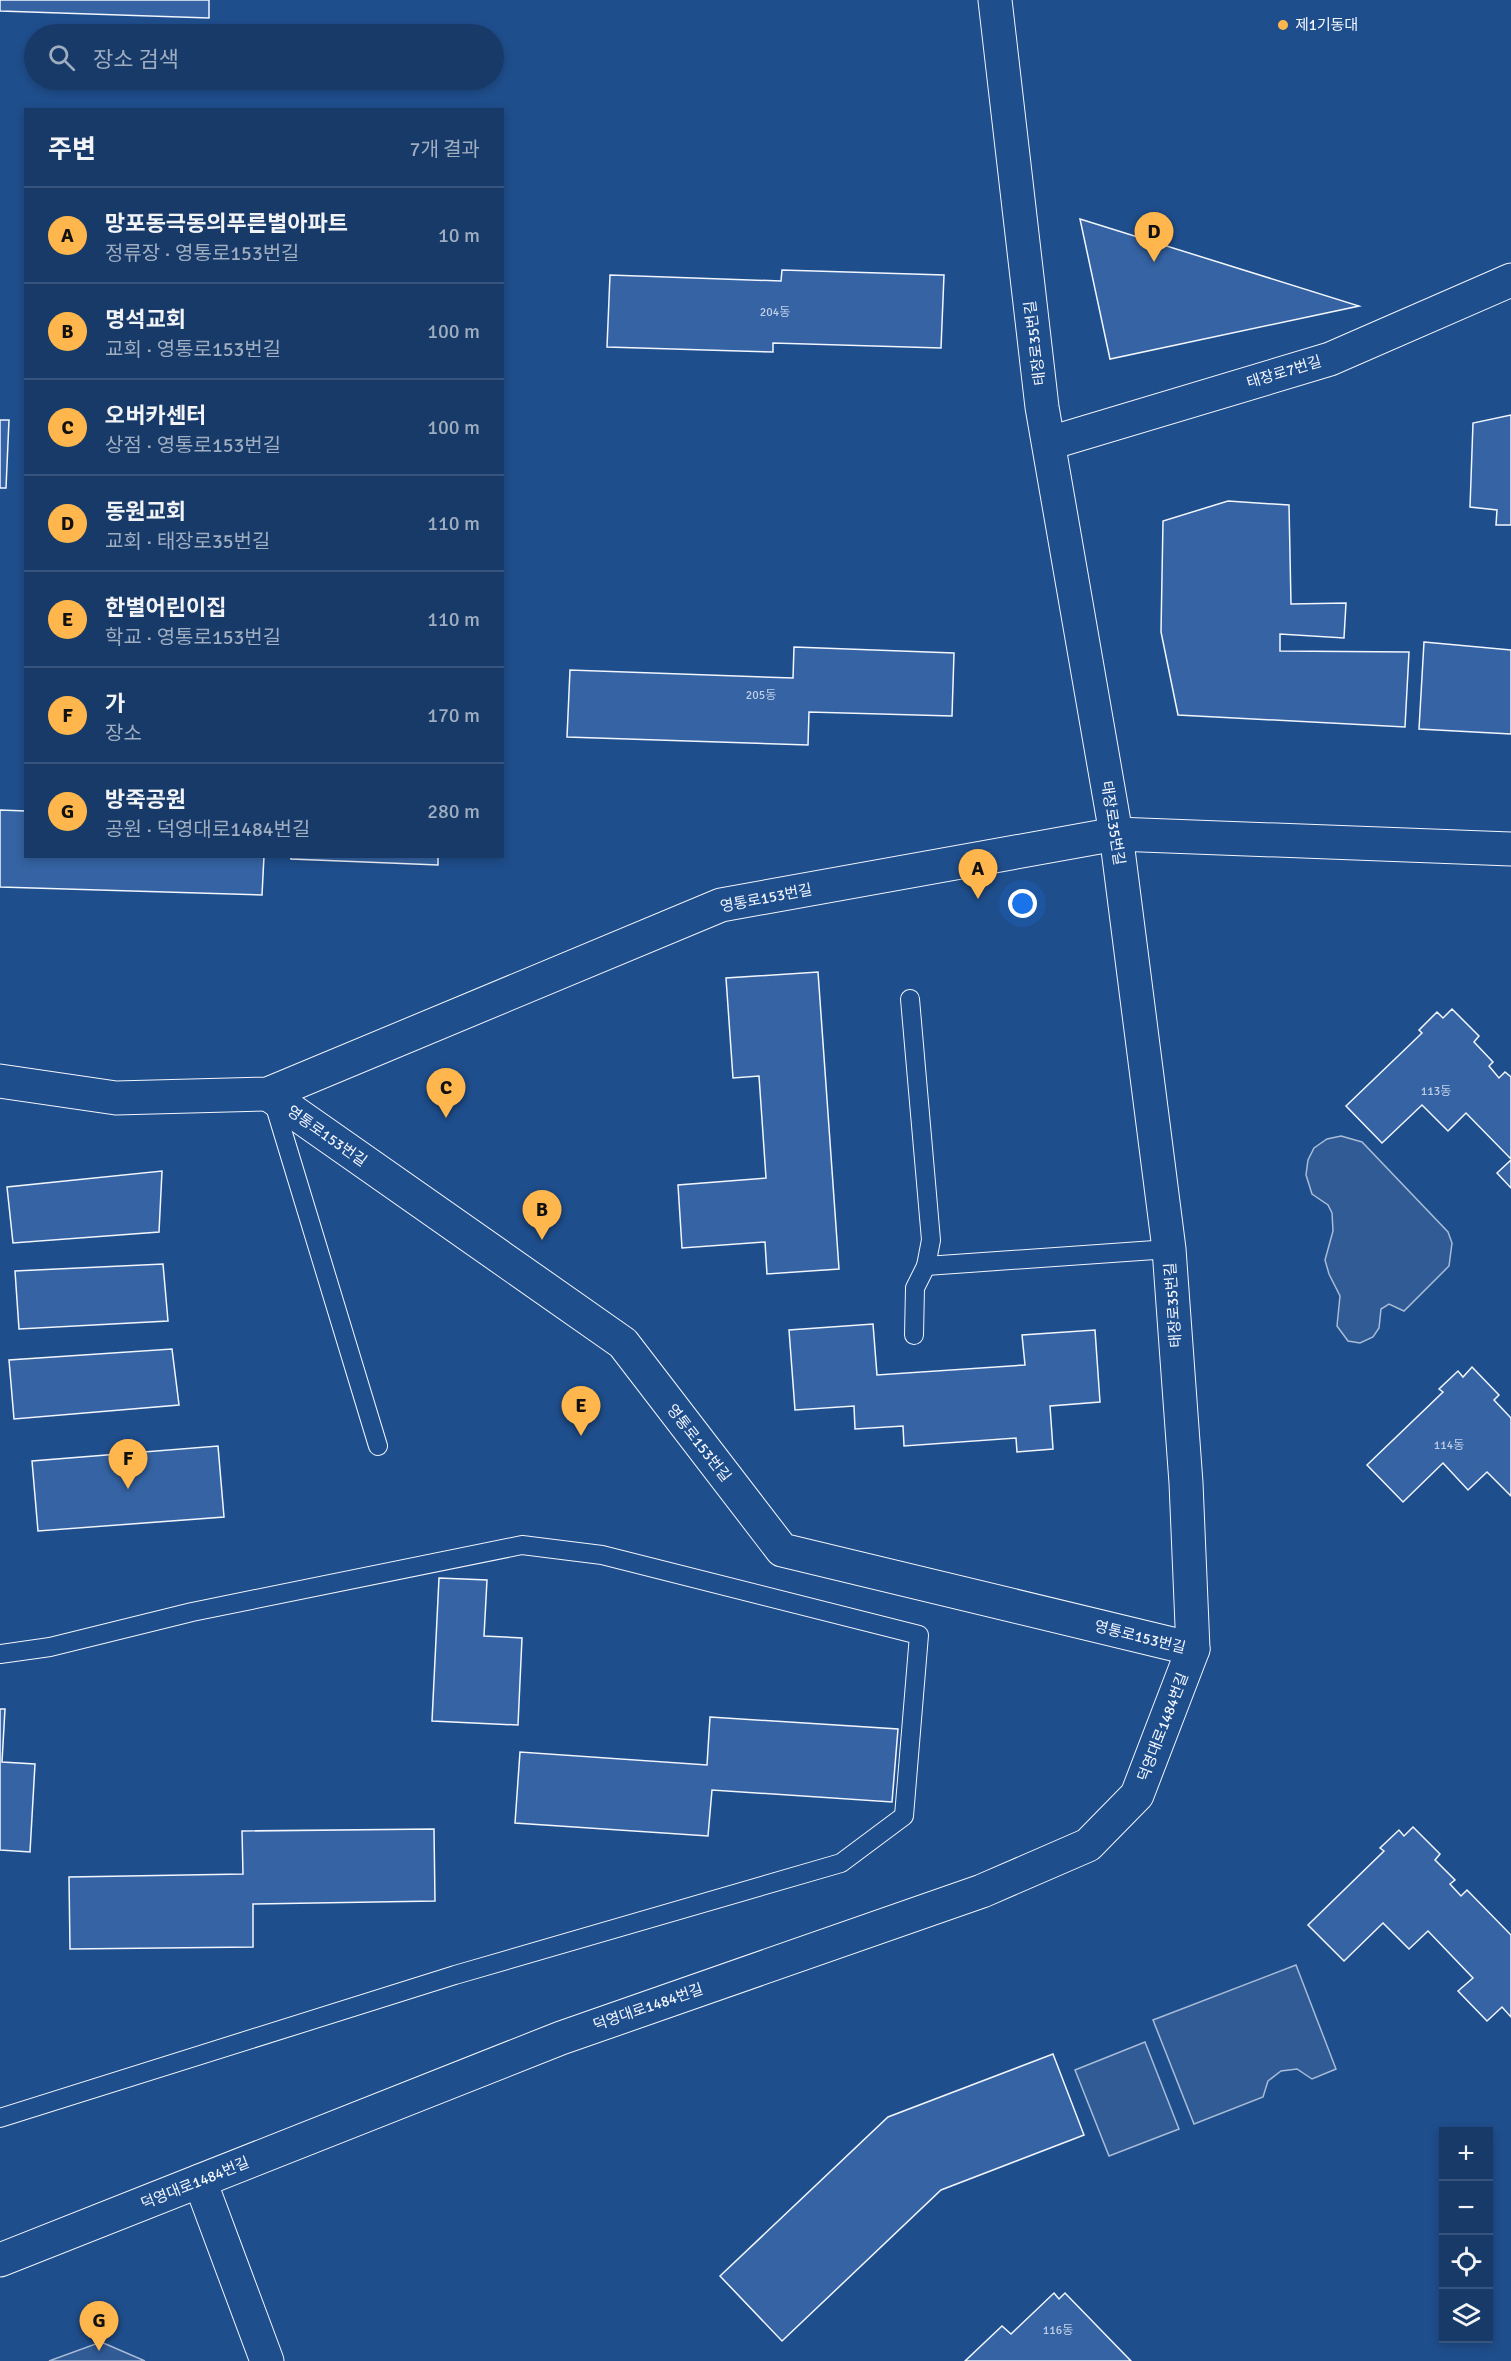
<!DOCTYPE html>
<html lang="ko">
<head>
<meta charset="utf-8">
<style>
  :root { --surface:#173a69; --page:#244571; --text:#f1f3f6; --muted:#9eadc0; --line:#36547d; --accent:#ffb74d }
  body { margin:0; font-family:Signika,"Noto Sans KR",sans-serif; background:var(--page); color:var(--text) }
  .controls { position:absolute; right:18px; bottom:18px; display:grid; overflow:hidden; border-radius:0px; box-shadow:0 3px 9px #0003 }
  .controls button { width:54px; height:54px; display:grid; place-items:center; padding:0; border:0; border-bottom:2px solid var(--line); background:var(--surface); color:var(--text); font:30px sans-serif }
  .you { position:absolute; left:1023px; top:904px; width:21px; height:21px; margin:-15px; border:4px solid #fff; border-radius:50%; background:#1a73e8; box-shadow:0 0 0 9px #1a73e833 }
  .badge { display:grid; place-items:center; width:39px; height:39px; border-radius:50%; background:var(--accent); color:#111; font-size:20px; font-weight:700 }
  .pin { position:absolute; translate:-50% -50px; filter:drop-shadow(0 2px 3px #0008) }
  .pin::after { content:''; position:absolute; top:32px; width:21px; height:18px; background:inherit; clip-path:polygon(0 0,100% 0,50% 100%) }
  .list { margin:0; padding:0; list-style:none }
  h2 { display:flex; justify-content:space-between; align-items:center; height:78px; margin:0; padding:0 24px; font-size:26px }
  h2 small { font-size:20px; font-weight:400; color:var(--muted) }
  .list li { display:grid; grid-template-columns:39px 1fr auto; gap:18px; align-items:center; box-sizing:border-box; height:96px; padding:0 24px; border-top:2px solid var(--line) }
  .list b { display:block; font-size:22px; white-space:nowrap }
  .list p { margin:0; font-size:20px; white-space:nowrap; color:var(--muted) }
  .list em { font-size:20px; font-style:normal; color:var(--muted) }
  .icon { flex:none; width:33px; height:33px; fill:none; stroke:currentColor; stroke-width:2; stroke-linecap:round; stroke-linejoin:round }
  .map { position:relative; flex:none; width:1511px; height:2361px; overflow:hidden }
  .search { position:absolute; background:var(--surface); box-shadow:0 3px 9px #0003; left:24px; top:24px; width:480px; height:66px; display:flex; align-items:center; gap:15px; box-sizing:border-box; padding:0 21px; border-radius:33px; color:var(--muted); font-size:22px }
  .panel { position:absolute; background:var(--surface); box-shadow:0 3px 9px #0003; left:24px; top:108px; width:480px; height:750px; border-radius:0px }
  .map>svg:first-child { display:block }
  .built { fill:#305b95; stroke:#a8bbd7; stroke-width:1.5 }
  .building { fill:#3563a3; stroke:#f2f6ff; stroke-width:1.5 }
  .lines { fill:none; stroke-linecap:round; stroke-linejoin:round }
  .service-casing { stroke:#f2f6ff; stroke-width:20 }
  .minor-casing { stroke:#f2f6ff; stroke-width:35 }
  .service { stroke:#1f4e8c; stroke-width:18 }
  .minor { stroke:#1f4e8c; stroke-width:33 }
  .poi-dot { fill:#ffb74d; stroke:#1f4e8c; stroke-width:2 }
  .labels { text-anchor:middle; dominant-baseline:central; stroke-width:4.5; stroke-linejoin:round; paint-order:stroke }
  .number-label { font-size:12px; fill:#c3d1e8 }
  .poi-label { font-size:15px; fill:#f2f6ff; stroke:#1f4e8c; text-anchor:start }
  .street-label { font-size:15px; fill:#f2f6ff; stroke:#1f4e8c }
</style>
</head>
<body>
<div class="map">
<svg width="1511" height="2361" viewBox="0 0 1511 2361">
  <rect width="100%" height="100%" fill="#1f4e8c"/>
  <!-- built -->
  <g class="built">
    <path d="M1341,1136l21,6 86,90 4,11 -3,23 -45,45 -15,-7 -8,5 -2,19 -6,9 -13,6 -12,-2 -11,-15 3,-30 -11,-22 -4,-14 8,-29 -1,-18 -4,-8 -16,-11 -6,-19 2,-15 6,-12 13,-9z"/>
    <path d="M1296,1965l40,104 -24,10 -15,-10 -16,2 -13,10 -5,16 -69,27 -41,-104z"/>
    <path d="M1145,2042l34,87 -70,27 -34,-86z"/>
    <path d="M101,2342l44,19h-96z"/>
  </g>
  <!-- building -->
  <g class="building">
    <path d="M0,0h209v18l-209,-7z"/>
    <path d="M1080,219l279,87 -249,53z"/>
    <path d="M782,270l162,5 -3,73 -168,-5v9l-166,-5 3,-72 171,6z"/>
    <path d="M1511,415v110h-15l1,-15 -27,-3 3,-84z"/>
    <path d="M0,420h9l-3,68h-6z"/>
    <path d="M1228,501l61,4 2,99 55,-1 -2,35 -64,-4v17l129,1 -4,75 -227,-12 -17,-83 2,-111z"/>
    <path d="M1424,642l87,8v84l-92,-5z"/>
    <path d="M794,647l160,6 -2,63 -143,-4 -1,33 -241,-8 3,-67 223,8z"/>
    <path d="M0,810l26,1v45h238l-2,39 -262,-8z"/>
    <path d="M291,856h147v9l-147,-6z"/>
    <path d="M818,972l21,297 -72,5 -2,-32 -83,6 -4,-63 88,-7 -7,-102 -26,2 -7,-100z"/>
    <path d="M1452,1009l27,27 -5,6 19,20 -4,4 10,12 6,-6 6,5v82l-45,-46 -18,18 -26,-26 -40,38 -36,-37 76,-73 -3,-3 18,-18 6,6z"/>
    <path d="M1511,1160v28l-14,-15z"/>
    <path d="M162,1171l-3,61 -146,11 -6,-56z"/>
    <path d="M163,1264l5,57 -149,8 -4,-58z"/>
    <path d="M873,1324l4,51 148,-10 -3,-30 73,-5 5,72 -50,4 3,43 -36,3 -1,-14 -112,8 -1,-20 -48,3 -1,-23 -59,4 -6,-80z"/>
    <path d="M172,1349l7,56 -165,14 -5,-59z"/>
    <path d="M1472,1367l27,28 -5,5 17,18v78l-24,-24 -19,18 -25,-27 -40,39 -36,-37 76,-73 -4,-3 19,-18 5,6z"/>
    <path d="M218,1446l6,71 -186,14 -6,-70z"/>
    <path d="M439,1578l48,2 -3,56 38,2 -4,87 -86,-4z"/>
    <path d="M0,1709h5l-3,53 33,2 -5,88 -30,-2z"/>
    <path d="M710,1717l188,12 -6,73 -180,-12 -4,46 -193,-13 5,-71 187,13z"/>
    <path d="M1413,1827l27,27 -5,6 20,20 -5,4 11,12 6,-6 44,45v82l-9,-10 -15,14 -29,-30 15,-13 -45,-47 -19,18 -26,-26 -39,38 -36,-36 76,-74 -4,-3 19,-18 5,6z"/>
    <path d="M434,1829l1,72 -182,3v43l-183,2 -1,-72 174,-3 -1,-43z"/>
    <path d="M1053,2054l31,81 -143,55 -159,151 -62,-65 168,-159z"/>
    <path d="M1054,2293l5,6 6,-6 66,68h-166l37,-35 9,8z"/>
  </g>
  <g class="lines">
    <!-- service casing -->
    <g class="service-casing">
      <g id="service">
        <path d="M910,999l21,241 -5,26 -11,22 -1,47"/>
        <path d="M273,1100l105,346"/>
        <path d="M926,1266l243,-17"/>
        <path d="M0,1654l50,-7 142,-35 330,-67 80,10 317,80 -15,181 -63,47 -386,112 -455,143"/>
      </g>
    </g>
    <!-- minor casing -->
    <g class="minor-casing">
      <g id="minor">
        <path d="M1050,443l280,-84 181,-79"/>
        <path d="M0,1081l116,17 152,-4 453,-189 395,-71 395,15"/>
        <path d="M268,1094l355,249 159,207 411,99"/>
        <path d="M200,2181l67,180"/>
        <path d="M0,2260l561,-222 421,-147 106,-46 49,-50 56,-146 -7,-166 -17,-234 -53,-415 -74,-427 -47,-407"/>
      </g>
    </g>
    <!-- service -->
    <use href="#service" class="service"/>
    <!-- minor -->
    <use href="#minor" class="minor"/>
  </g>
  <!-- markers -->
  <circle class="poi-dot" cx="1283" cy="25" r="6"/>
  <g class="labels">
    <!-- number labels -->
    <g class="number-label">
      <text x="775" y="312">204동</text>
      <text x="761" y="695">205동</text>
      <text x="1436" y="1091">113동</text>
      <text x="1449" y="1445">114동</text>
      <text x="1058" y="2330">116동</text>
    </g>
    <!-- poi labels -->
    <g class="poi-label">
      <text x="1295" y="25">제1기동대</text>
    </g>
    <!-- street labels -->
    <g class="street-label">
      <text transform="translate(1035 343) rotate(-97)">태장로35번길</text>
      <text transform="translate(1284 372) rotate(-17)">태장로7번길</text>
      <text transform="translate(1113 823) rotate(81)">태장로35번길</text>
      <text transform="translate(766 898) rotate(-11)">영통로153번길</text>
      <text transform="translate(327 1136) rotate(35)">영통로153번길</text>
      <text transform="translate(1173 1305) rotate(-94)">태장로35번길</text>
      <text transform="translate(699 1443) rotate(52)">영통로153번길</text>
      <text transform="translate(1140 1637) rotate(14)">영통로153번길</text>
      <text transform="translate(1163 1727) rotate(-69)">덕영대로1484번길</text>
      <text transform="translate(648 2007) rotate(-19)">덕영대로1484번길</text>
      <text transform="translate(195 2183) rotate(-22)">덕영대로1484번길</text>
    </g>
  </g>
</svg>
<div class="controls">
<button>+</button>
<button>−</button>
<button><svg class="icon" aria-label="locate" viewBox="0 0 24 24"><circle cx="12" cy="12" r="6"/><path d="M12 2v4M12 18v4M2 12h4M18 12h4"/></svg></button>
<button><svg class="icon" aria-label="layers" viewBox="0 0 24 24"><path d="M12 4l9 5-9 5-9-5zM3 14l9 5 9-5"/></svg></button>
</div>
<div class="you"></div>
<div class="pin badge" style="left:978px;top:899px">A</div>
<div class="pin badge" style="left:542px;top:1240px">B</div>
<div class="pin badge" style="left:446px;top:1118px">C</div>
<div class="pin badge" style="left:1154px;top:262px">D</div>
<div class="pin badge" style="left:581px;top:1436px">E</div>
<div class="pin badge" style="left:128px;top:1489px">F</div>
<div class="pin badge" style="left:99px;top:2351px">G</div>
<div class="search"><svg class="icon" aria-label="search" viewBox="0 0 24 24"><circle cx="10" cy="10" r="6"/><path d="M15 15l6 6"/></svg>장소 검색</div>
<section class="panel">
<h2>주변<small>7개 결과</small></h2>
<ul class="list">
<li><span class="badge">A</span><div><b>망포동극동의푸른별아파트</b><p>정류장 · 영통로153번길</p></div><em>10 m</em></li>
<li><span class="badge">B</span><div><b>명석교회</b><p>교회 · 영통로153번길</p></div><em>100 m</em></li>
<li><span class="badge">C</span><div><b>오버카센터</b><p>상점 · 영통로153번길</p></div><em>100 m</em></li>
<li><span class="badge">D</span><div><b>동원교회</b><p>교회 · 태장로35번길</p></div><em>110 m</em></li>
<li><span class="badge">E</span><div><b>한별어린이집</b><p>학교 · 영통로153번길</p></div><em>110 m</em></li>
<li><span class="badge">F</span><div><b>가</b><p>장소</p></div><em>170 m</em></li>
<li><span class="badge">G</span><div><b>방죽공원</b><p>공원 · 덕영대로1484번길</p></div><em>280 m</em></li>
</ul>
</section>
</div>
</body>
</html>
